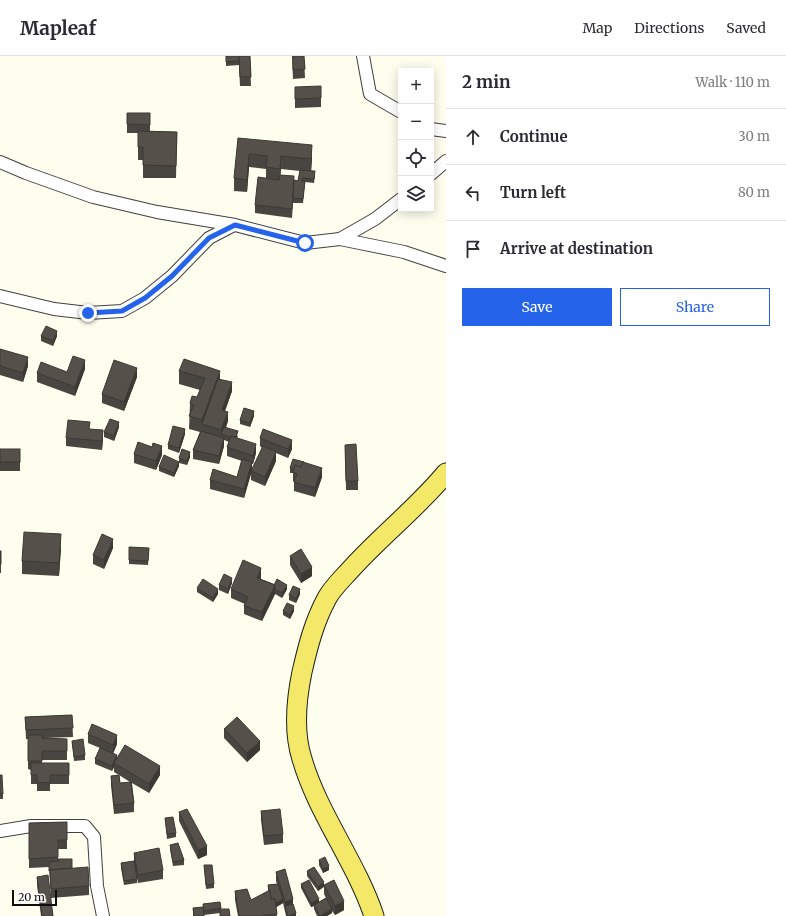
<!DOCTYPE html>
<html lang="en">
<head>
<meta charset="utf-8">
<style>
  :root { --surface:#fff; --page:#f2f2f3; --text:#2b2b33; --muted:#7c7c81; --line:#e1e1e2; --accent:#2563eb }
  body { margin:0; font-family:Merriweather,serif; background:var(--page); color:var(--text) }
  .controls { position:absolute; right:12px; top:12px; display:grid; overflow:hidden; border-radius:0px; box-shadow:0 2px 10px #0003 }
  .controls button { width:36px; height:36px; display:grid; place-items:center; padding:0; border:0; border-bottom:1px solid var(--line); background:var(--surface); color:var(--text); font:20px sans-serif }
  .scale { position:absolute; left:12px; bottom:10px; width:45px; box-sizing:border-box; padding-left:4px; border:2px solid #0d0d0d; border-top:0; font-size:11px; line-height:14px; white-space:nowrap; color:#0d0d0d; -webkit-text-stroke:3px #fff; paint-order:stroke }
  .stop { position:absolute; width:12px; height:12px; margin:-9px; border:3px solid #2563eb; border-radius:50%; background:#fff }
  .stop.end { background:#2563eb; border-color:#fff; box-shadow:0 1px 4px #0008 }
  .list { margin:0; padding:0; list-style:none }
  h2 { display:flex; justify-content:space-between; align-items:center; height:52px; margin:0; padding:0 16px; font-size:17px }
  h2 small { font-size:13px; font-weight:400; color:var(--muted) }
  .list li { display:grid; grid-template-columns:26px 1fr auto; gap:12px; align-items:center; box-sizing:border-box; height:56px; padding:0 16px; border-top:1px solid var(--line) }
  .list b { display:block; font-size:15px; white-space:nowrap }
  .list em { font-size:13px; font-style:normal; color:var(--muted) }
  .actions { display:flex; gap:8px; padding:12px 16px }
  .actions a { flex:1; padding:9px 0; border:1px solid var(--accent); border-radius:0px; text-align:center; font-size:14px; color:var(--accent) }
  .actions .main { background:var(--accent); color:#fff }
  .icon { flex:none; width:22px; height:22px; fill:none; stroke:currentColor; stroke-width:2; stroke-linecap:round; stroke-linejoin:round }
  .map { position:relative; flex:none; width:446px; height:860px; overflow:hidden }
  header { display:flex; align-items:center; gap:24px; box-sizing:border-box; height:56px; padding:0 20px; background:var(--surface); border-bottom:1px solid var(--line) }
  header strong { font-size:19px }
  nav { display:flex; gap:22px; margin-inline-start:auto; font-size:14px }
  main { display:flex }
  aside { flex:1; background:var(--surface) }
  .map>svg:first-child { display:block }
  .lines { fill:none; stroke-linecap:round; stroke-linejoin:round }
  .street-casing { stroke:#404040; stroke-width:14 }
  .primary-casing { stroke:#1e1e1e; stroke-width:21 }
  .street { stroke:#fff; stroke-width:12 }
  .primary { stroke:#f4e868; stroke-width:19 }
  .wall { fill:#494540; fill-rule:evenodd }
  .shaded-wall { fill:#3c3834 }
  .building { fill:#55504a; stroke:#3c3834 }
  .route { stroke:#2563eb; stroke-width:5 }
</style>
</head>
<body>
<header>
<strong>Mapleaf</strong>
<nav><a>Map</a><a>Directions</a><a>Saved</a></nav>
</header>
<main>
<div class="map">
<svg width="446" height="860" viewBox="0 0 446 860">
  <rect width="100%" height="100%" fill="#fefeee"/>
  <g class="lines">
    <!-- street casing -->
    <g class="street-casing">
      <g id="street">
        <path d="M363,0l7,38 31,18"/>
        <path d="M431,73l15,2"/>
        <path d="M0,106l26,11 67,24 64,15 78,13 70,18 35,-4 64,13 42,14"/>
        <path d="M431,118l15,-13"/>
        <path d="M340,183l35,-20 26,-20"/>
        <path d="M0,240l54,13 34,4 34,-2 23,-13 27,-22 37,-38 25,-13"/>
        <path d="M0,775l31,-5h54l9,11 3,49 6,30"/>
      </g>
    </g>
    <!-- primary casing -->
    <g class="primary-casing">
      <path id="primary" d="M374,860c-18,-54 -56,-102 -72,-157 -9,-28 -6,-58 0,-87 6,-26 12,-50 25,-74 6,-11 17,-21 25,-30 30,-33 66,-61 94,-95"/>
    </g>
    <!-- street -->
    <use href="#street" class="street"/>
    <!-- primary -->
    <use href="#primary" class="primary"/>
  </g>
  <!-- wall -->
  <g class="wall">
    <path d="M226,0h24l1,30h-11l-1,-21 -13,1z"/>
    <path d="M292,0h12l1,22 -12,1z"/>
    <path d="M295,31l26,11v9l-26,1z"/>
    <path d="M127,57h23v18l27,1 -1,46h-33v-18h-5v-27h-11z"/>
    <path d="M238,82l74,20 -1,13 4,4 -1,8 -9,-1 -2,21h-10l-1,15 -37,-5v-8l11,-27v-9l-17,-2 -2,25 -13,-1v-13zM281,113l19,2 -2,10 -4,-1 -14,-4z"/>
    <path d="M41,280h16l-4,10 -12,-5z"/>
    <path d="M0,293l28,17 -5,16 -23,-7z"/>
    <path d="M85,313l-10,27 -38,-14v-9l30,-1z"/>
    <path d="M179,315l41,8 12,12 -7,20 3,10 -2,6 12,9 -1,2 19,15 -3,11h-1v7l10,-23 -2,-2v-8l32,11 -4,9 -12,-5v8l-11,25 -14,-6v-9l-7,27 -34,-9v-9l27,-3 5,-16 -15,-5v-9l2,-5 -5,-2v6l-5,18 -26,-5v-9l7,-18 -11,-3 1,-26 7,-6 3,-7 -21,-6z"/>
    <path d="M137,321l-13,34 -22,-8v-9z"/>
    <path d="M254,360l-4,11 -10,-3v-4z"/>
    <path d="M119,371l-5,14 -10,-4v-5z"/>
    <path d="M90,373l13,10 -1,11 -36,-4v-8z"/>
    <path d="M185,378l-6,19 -11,-4v-4z"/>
    <path d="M345,389l13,36v9h-12z"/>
    <path d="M152,391l10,8 -6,15 -22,-7v-9z"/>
    <rect x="0" y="393" width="20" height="22"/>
    <path d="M190,401l-3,8 -8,-2v3l-5,11 -15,-6v-4l20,-5v-4z"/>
    <path d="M290,412l32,9 -7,20 -21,-6v-9l-1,-1v-8h-3z"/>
    <path d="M61,491l-2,29 -37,-2v-13z"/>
    <path d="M129,491l20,1 -1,17 -19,-1z"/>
    <path d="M113,492l-9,21 -11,-5v-9z"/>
    <rect x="0" y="495" width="1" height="22"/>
    <path d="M290,500l22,20 -11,7 -11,-18z"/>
    <path d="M261,521v2l26,10 -5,9 -7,-4 -13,27 -18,-7v-8l1,-2 -14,-6v-9z"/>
    <path d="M232,527l-4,11 -9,-4v-5z"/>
    <path d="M197,532l21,6 -5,8 -16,-10z"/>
    <path d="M300,538l-4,9 -7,-3v-5z"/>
    <path d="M283,555h11l-4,8 -7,-4z"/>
    <path d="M72,659l1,22 -29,1 23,1v21h-25v3h27v21h-19v7h-13v-7h-6v-14l-3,-1v-30h-2l-1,-22z"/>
    <path d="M224,673l36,21 -13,12 -23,-24z"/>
    <path d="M88,678l29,10 -4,9 4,5 43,17 -11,18 -17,-10 2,20v9l-20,2 -3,-29v-9l8,-1 -5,-3v-5l-2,4 -17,-7v-5l5,-11 -12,-5zM119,719l11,7 -10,1z"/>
    <path d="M72,685l13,14v5l-11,1z"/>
    <path d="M0,719l3,19v5h-3z"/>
    <path d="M261,755l22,23v9l-19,2 -3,-25z"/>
    <path d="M179,756l28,43 -9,4 -19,-38z"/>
    <path d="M165,762l11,15v4l-9,2z"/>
    <path d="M67,766v27h-9v10l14,9 17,18v9l-38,3 -2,-31 -20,1v-45z"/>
    <path d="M170,789l14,15v5l-11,1 -3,-17z"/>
    <path d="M134,797l29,17v9l-25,4 -3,-15 2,11v4l-13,2 -3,-17v-5l13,-2z"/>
    <path d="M319,804l10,10 -6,3 -4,-8z"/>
    <path d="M204,809l10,19v4l-8,1z"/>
    <path d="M307,815l17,14 20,25 -9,5 -3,-4v2l-5,3h-10l-3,-7v-3l-3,1 -10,-19v-4l18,18 7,-4 -2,-4v-7l-6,4 -11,-15z"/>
    <path d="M276,816l17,32 3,12h-10l-3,-13 -7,4 1,9h-39l-3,-16v-9l16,9 17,-9v-6l9,-1 -1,-3z"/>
    <path d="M37,821l16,39h-12l-4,-31z"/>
    <path d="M220,846l1,7 9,7h-10v-3l-16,2 -1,-5 1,6h-11v-8l10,-1v-3z"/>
  </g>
  <!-- shaded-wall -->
  <g class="shaded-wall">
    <path d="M312,89v13l-1,14v-13z"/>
    <path d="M249,98v13l-2,25v-12z"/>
    <path d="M281,100v13l-1,12v-12z"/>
    <path d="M57,275v5l-4,10v-5z"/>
    <path d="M28,301v9l-5,16v-9z"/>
    <path d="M85,304v9l-10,27v-9z"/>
    <path d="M137,312v9l-13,34v-9z"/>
    <path d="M220,315v13l-18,40v-4z"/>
    <path d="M232,326v9l-10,28v-9z"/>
    <path d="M254,355v5l-4,11v-4z"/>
    <path d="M228,356v9l-5,14 -2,-1v-4z"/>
    <path d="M119,366v5l-5,14v-5z"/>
    <path d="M185,373v5l-6,19v-5z"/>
    <path d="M103,374v9l-1,11v-9z"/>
    <path d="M224,382v8l-5,18v-8z"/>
    <path d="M292,384v9l-4,9v-9z"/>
    <path d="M256,388v9l-3,11v-8z"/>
    <path d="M162,390v9l-6,15v-9z"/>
    <path d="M190,396v5l-3,8v-4z"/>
    <path d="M276,396v9l-11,25v-9z"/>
    <path d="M179,406v4l-5,11v-4z"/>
    <path d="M252,406v9l-8,27v-9z"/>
    <path d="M322,412v9l-7,20v-9z"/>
    <path d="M61,478v13l-2,29v-13z"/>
    <path d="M113,483v9l-9,21v-9z"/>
    <path d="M312,511v9l-11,7v-9z"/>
    <path d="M261,512v9l-4,10v-9z"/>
    <path d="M232,522v5l-4,11v-5z"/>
    <path d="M275,529v9l-13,27v-9z"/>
    <path d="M287,529v4l-5,9v-5z"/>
    <path d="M218,533v5l-5,8v-4z"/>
    <path d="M300,533v5l-4,9v-4z"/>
    <path d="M294,550v5l-4,8v-4z"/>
    <path d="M117,679v9l-4,10v-9z"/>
    <path d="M260,685v9l-13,12v-9z"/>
    <path d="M117,699v4l-3,4v4l-2,4v-5z"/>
    <path d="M160,710v9l-11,18v-9z"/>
    <path d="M207,790v9l-9,4v-9z"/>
    <path d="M329,810v4l-6,3v-4z"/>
    <path d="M324,826v4l-6,5v-4z"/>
    <path d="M283,843v4l-8,5v-5z"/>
    <path d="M293,843v9l-8,-2v-4z"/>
    <path d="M319,843v4l-5,2v1l-3,1v-4z"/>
    <path d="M344,845v9l-9,5v-9z"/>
    <path d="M332,853v4l-5,3h-7z"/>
    <path d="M296,857v3h-8z"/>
  </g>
  <!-- building -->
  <g class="building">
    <path d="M226,0h13v5l-13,1z"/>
    <path d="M239,0h11l1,21h-11z"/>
    <path d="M293,0h11l1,13 -12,1z"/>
    <path d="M321,30v12l-26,1v-12z"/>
    <path d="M127,57h23v12l-23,-1z"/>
    <path d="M138,75l39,1 -1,34 -33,-1v-18h-5z"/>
    <path d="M238,82l74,7 -1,14 -30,-3 -1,13 -14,-2 1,-11 -18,-2 -2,26 -13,-2z"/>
    <path d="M300,114l15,1 -1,8 -12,-1v3h3l-2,18 -10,-1 1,-18 4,1z"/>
    <path d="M280,119l14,1 -2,33 -37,-4 3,-28 21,3z"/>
    <path d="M46,270l11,5 -4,10 -12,-5z"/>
    <path d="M0,293l28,8 -5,16 -23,-7z"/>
    <path d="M73,300l12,4 -10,27 -38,-14 4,-11 26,10z"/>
    <path d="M184,303l36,12 -18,49 -13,-4 5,-11 -4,-2 2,-7 5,1 8,-19 -26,-7z"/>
    <path d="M114,304l23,8 -13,34 -22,-8z"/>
    <path d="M218,323l14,3 -10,28 6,2 -7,18 -19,-6z"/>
    <path d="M244,352l10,3 -4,12 -10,-3z"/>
    <path d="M110,363l9,3 -5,14 -10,-4z"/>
    <path d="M68,364l22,2 -1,7 14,1 -1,11 -36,-3z"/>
    <path d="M173,370l12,3 -6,19 -11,-3z"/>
    <path d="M224,371l14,4 -2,6 -5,-1 -1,1 -9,-3z"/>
    <path d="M263,373l29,11 -4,9 -28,-11z"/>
    <path d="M201,375l23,7 -5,18 -26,-6z"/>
    <path d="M231,380l25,8 -3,12 -26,-9z"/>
    <path d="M138,386l14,5 1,-4 9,3 -6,15 -22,-7z"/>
    <path d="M356,388l2,37h-12l-1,-36z"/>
    <path d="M263,390l13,6 -11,25 -14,-6z"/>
    <rect x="0" y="393" width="20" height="13"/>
    <path d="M182,393l8,3 -3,9 -8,-3z"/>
    <path d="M164,399l15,7 -5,11 -15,-6z"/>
    <path d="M242,403l10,3 -8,27 -34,-9 3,-11 24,8z"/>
    <path d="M293,403l11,3h-1l-2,5 -6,-2 -1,4 -4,-1z"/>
    <path d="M303,406l19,6 -7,20 -21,-6 3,-8 -4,-2 2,-7 6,2z"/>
    <path d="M24,476l37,2 -2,29 -37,-2z"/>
    <path d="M102,478l11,5 -9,21 -11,-5z"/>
    <path d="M129,491l20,1 -1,13 -19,-1z"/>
    <path d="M301,493l11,18 -11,7 -11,-18z"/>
    <rect x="0" y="495" width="1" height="13"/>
    <path d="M243,504l18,8 -4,10 18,7 -13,27 -18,-6 4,-9 -17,-8z"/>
    <path d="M224,518l8,4 -4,11 -9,-4z"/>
    <path d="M203,523l15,10 -5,9 -16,-10z"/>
    <path d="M277,523l10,6 -5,8 -7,-4v-4h-1z"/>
    <path d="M293,530l7,3 -4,10 -7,-4z"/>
    <path d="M287,547l7,3 -4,9 -7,-4z"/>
    <path d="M72,659l1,13 -47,2 -1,-13z"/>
    <path d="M237,661l23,24 -13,12 -23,-24z"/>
    <path d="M92,668l25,11 -4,10 -25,-11z"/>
    <path d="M28,679h14v3l25,1v12h-25v10h-14z"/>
    <path d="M83,683l2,16 -11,2 -2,-16z"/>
    <path d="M125,689l35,21 -11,18 -35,-21z"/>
    <path d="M100,692l17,7 -5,11 -17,-7z"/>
    <path d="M31,707h38v12h-19v8l-13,-1v-7h-6z"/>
    <path d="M0,719h2l1,19h-3z"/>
    <path d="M119,719l1,8 11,-1 3,21 -20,2 -3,-29z"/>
    <path d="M187,753l20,37 -9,4 -19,-38z"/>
    <path d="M280,753l3,25 -19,2 -3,-25z"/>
    <path d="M173,761l3,16 -9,1 -2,-16z"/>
    <path d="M67,766v18h-9v17l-29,2v-36z"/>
    <path d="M178,787l6,17 -11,2 -3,-17z"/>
    <path d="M159,792l4,22 -25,5 -4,-22z"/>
    <path d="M325,801l4,9 -6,3 -4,-9z"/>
    <path d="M58,803h14v9l-22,2 -1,1v-9l10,-1z"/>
    <path d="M134,805l3,18 -13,2 -3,-18z"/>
    <path d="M204,809h8l2,19 -8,1z"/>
    <path d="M88,811l1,19 -38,3 -1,-19z"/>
    <path d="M314,811l10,15 -6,5 -11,-16z"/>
    <path d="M285,813l8,30 -8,3 -9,-30z"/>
    <path d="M48,819l5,41h-11l-5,-39z"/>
    <path d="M309,824l10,19 -8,4 -10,-19z"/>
    <path d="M334,824l10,21 -9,5 -11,-21z"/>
    <path d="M278,828l5,15 -7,4 -1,-4h-4l-1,-9 -1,1 -1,-6z"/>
    <path d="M247,833l4,11 19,-10 1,9h4l2,15 -13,1v1h-25l-4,-25z"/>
    <path d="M326,842l6,11 -12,7 -6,-11z"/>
    <path d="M220,846l1,6 -17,3 -1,-7z"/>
    <path d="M293,848l3,9 -8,3 -3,-10z"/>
    <path d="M203,851l1,9h-10l-1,-8z"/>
    <path d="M220,853h9l1,7h-10z"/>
  </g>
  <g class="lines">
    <!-- route -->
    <path class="route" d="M88,257l34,-2 23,-13 27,-22 37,-38 26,-13 70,18"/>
  </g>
</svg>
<div class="controls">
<button>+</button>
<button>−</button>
<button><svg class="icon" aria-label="locate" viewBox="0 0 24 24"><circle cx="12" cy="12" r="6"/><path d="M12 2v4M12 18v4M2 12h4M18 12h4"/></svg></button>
<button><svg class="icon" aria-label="layers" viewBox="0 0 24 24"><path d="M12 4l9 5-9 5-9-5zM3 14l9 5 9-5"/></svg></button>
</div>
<div class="scale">20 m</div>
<div class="stop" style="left:305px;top:187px"></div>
<div class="stop end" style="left:88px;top:257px"></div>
</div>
<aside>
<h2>2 min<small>Walk · 110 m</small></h2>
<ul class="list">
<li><svg class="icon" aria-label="ahead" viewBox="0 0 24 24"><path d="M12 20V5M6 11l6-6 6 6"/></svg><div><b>Continue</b></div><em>30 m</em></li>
<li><svg class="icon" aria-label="left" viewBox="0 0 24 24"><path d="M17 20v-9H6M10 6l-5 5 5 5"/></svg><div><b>Turn left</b></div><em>80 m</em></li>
<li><svg class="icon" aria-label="arrive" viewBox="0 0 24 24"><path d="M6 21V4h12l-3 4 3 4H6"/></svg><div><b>Arrive at destination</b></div></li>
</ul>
<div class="actions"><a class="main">Save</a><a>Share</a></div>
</aside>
</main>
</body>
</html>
